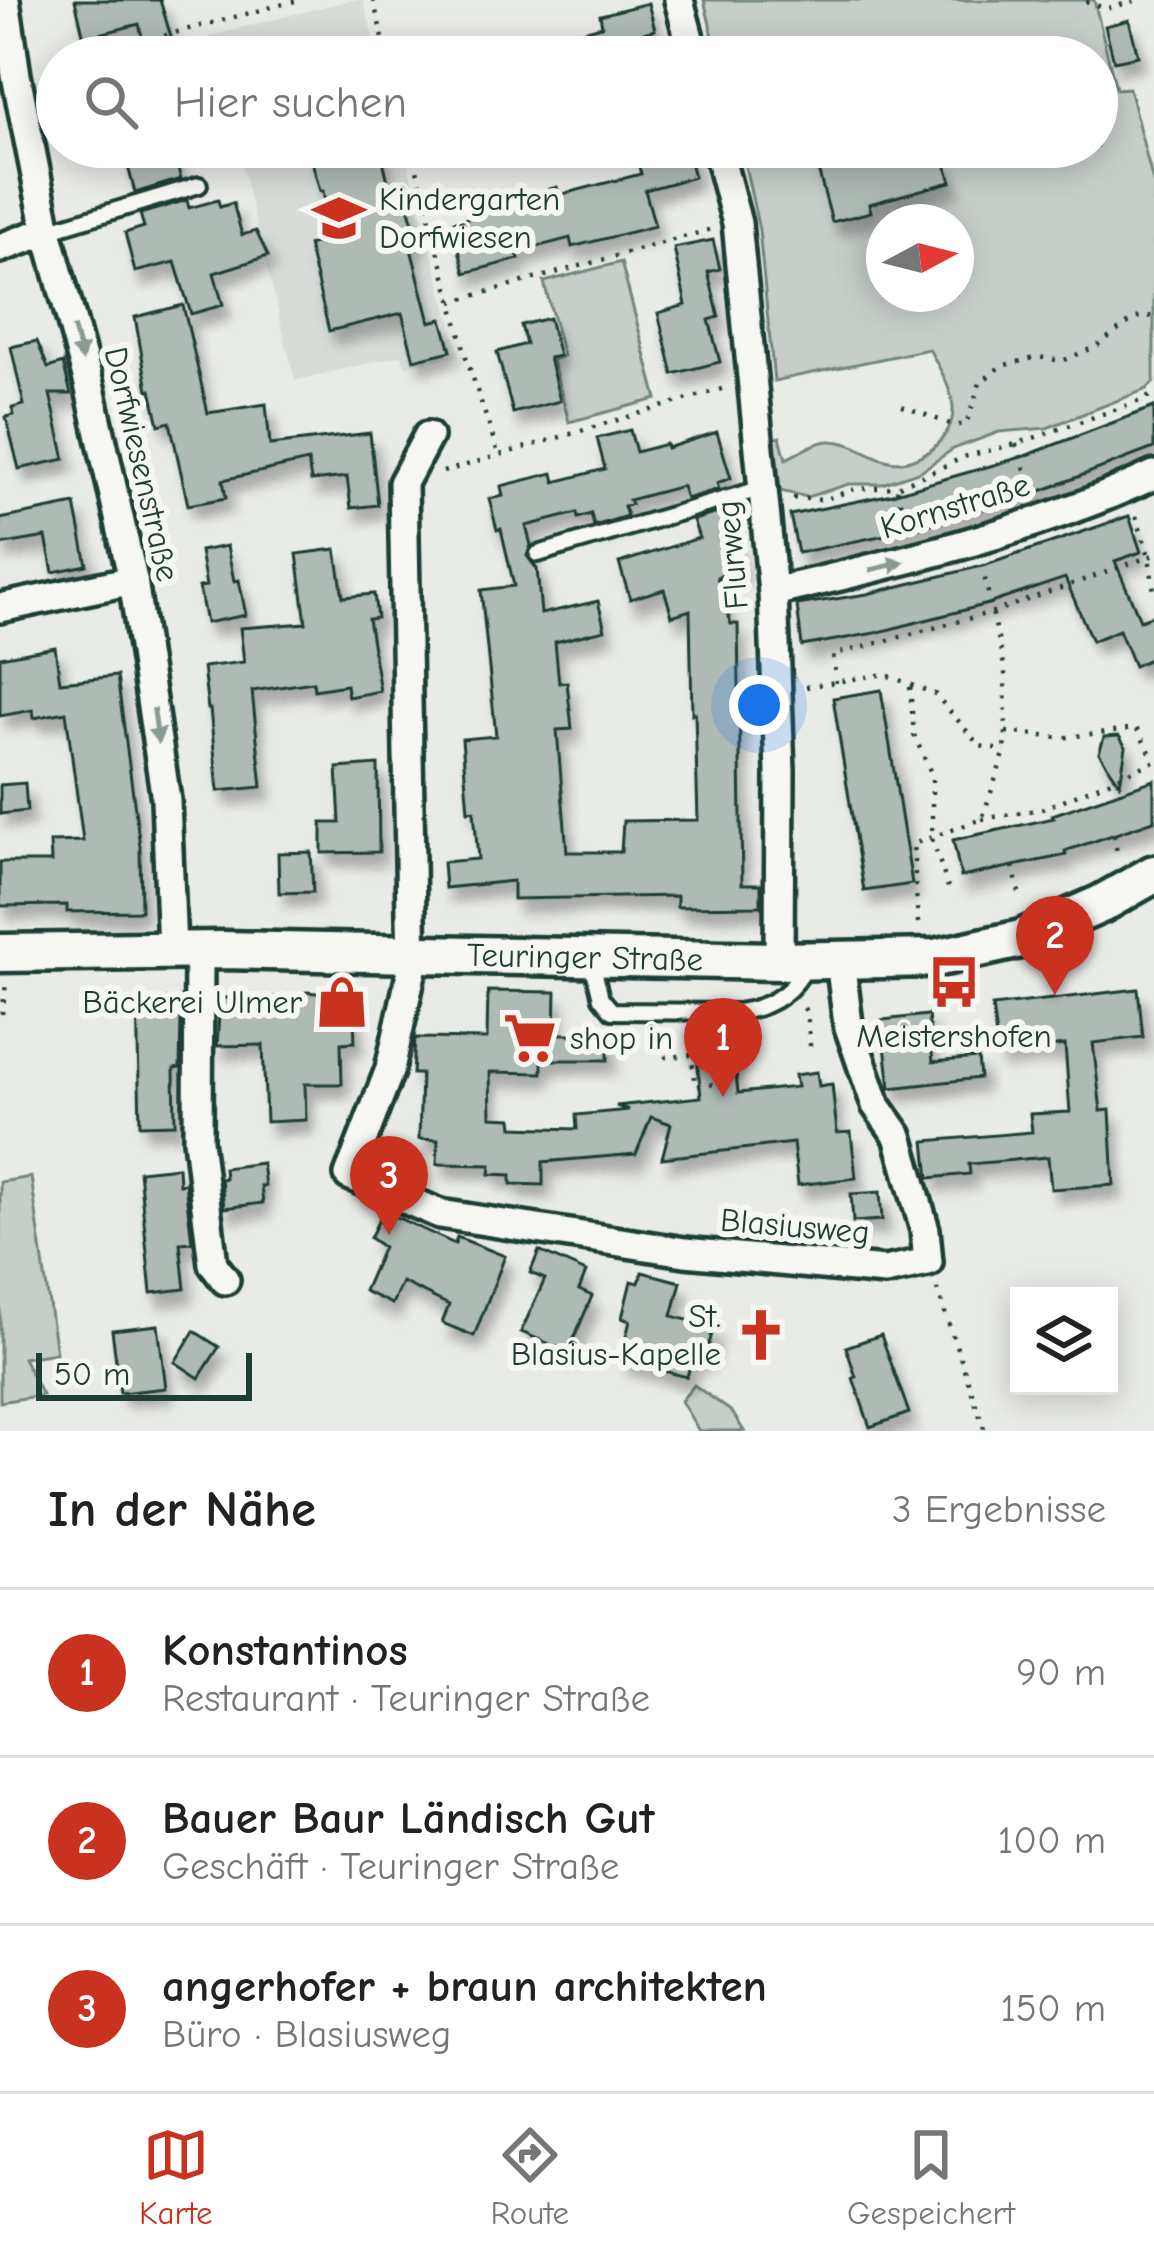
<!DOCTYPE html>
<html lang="de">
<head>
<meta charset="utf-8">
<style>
  :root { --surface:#fff; --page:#f2f2f2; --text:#222; --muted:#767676; --line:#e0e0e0; --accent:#c8321e }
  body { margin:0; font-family:"Comic Neue",sans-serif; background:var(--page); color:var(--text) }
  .controls { position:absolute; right:36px; bottom:36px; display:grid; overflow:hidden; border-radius:0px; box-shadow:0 6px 30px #0003 }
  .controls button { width:108px; height:108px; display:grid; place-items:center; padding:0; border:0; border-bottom:3px solid var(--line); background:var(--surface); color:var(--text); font:60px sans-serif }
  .compass { position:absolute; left:866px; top:204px; width:108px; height:108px; border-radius:50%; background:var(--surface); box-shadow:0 6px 30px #0003; rotate:83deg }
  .scale { position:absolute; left:36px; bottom:30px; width:216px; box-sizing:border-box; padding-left:12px; border:6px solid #1f3d34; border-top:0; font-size:33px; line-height:42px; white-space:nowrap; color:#1f3d34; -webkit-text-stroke:9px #f6f6f2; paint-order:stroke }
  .you { position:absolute; left:759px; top:705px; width:42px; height:42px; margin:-30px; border:9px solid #fff; border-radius:50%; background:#1a73e8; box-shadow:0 0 0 18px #1a73e833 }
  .badge { display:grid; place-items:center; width:78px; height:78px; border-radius:50%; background:var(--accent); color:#fff; font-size:39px; font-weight:700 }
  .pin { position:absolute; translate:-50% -99px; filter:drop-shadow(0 3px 6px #0008) }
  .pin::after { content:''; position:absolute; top:63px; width:42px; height:36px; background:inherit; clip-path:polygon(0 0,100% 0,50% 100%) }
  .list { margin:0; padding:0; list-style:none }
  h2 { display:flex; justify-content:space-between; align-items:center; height:156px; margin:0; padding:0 48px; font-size:51px }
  h2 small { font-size:39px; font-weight:400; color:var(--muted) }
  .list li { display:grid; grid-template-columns:78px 1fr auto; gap:36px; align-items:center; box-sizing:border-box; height:168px; padding:0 48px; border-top:3px solid var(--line) }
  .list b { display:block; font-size:45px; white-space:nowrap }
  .list p { margin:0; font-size:39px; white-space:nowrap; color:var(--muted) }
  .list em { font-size:39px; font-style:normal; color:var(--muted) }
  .icon { flex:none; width:66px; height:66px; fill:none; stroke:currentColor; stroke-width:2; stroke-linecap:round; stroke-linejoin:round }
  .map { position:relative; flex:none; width:1154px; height:1431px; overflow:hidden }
  .search { position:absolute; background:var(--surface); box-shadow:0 6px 30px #0003; left:36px; right:36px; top:36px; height:132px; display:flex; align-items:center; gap:30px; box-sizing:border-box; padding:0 42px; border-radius:66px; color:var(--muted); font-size:45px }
  .sheet { height:660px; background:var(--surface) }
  nav { display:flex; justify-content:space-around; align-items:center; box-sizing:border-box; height:168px; border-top:3px solid var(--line); background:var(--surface); font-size:33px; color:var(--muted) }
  nav a { display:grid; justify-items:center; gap:6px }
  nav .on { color:var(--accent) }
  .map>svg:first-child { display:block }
  .built { fill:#d8dcd8 }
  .green { fill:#c7cec9; stroke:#73867e; stroke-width:3; fill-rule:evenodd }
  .building { fill:#b0bab5; stroke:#1f3d34; stroke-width:3; filter:url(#shadow) }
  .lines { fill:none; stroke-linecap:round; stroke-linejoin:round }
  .lane-casing { stroke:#1f3d34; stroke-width:22 }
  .street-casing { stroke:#1f3d34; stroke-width:36 }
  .secondary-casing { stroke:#1f3d34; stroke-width:45 }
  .path { stroke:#1f3d34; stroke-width:4.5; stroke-dasharray:3 9; stroke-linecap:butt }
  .lane { stroke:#f6f6f2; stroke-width:14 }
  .street { stroke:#f6f6f2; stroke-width:27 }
  .secondary { stroke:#f6f6f2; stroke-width:36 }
  .oneway { fill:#8a9a93 }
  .labels { text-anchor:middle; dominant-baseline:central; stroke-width:12; stroke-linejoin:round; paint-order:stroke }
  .poi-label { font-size:33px; fill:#1f3d34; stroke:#f6f6f2; text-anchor:start }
  .street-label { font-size:33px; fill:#1f3d34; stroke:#f6f6f2 }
</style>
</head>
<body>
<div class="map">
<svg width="1154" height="1431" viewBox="0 0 1154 1431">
  <defs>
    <filter id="shadow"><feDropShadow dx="7" dy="13" stdDeviation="6" flood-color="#0004"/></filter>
  </defs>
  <rect width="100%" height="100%" fill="#e9ebe7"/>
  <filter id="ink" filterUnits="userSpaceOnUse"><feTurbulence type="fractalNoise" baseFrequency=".00833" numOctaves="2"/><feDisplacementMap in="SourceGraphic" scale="24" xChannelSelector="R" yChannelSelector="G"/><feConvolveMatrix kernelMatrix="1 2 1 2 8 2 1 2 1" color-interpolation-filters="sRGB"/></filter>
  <g filter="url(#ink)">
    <!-- built -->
    <g class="built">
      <path d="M350,0h13l16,57h-165l-5,-21z"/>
      <path d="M237,147h166l57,209 -55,10 -3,-11 -107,26z"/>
    </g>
    <!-- green -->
    <g class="green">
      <path d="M704,0h390l22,89 13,-1 25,98v196l-7,7 -100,39 -48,4 -46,17 -32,22 -39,13h-33l-42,13 -27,-6 -5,-53 5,-1 6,22c13,-6 28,-17 43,-18 26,-1 45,21 70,21 10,0 27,-8 34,-14 37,-32 15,-64 -4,-99l-155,32 -15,-151 -18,-83h356v-90h-379zM884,222h72v72h-72z"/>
      <path d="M621,262l36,137 -88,23 -17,-62 11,-4 -19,-74z"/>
      <path d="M31,1177l25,176 -33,5 19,37 -42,7v-220z"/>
      <path d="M694,1385l38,27 12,19h-45l-18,-30z"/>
    </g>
    <!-- building -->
    <g class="building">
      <path d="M75,0h85l17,57h-30l-8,-33 -55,14z"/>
      <path d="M648,3l7,27 -49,12 4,15h-96l-1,-8 89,-23 -2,-11z"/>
      <path d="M1129,20l9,36 -24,5 -9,-35z"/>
      <path d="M123,147h49l9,32 -46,14z"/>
      <path d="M308,147h72l9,39 12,-4 17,59 -8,4 20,77 12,-3 9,32 -37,9 -12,-47 -73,18 -21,-86 23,-7 -8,-47h-3z"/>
      <path d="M812,147h119l3,13 10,-3 7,25 -82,22 2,8 -39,10z"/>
      <path d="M687,150l7,27 -49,13 10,36 -83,21 -2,-9 -53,14 2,7 -54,14 -13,-51 54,-14 -2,-7 53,-14 2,8 82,-21 -3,-11z"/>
      <path d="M187,200l2,8 29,-8 2,7 13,-4 9,32 14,-4 12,25 -54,17 9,32 -32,9 -16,-52 -40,10 -10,-39 19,-6 -4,-13z"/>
      <path d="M713,240l7,29 -12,3 11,45 -10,3 11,42 -47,12 -15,-61 28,-8 -12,-57z"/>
      <path d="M183,305l25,108 58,-9 4,41 100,-12 8,72 -27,3 -4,-31 -36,4 -3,-20 -85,19 3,18 -38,7 -18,-83 -11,3 -8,-35h-3l-13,-73z"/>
      <path d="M549,318l10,38 -10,2 11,43 -47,12 -16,-61 29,-8 -5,-19z"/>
      <path d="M37,341l11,27 15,-5 8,31h-21l15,65 -46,10 -13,-52 8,-2 -2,-7 12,-3 -13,-58z"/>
      <path d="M1154,407v41l-126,48 -119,34 -111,23 -8,-38 102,-21 133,-38z"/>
      <path d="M630,430l6,22 30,-8 1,4 50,-16 14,46 -14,5 2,6 -33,10 -4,-13 -53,14 2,4 -7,2 3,10 -33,10 -3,-12 -13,4 -1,-5 -51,13 5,19 -4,11 10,13 4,45 57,-13 7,29 -50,12 4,41 8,-1 5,47 -15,1 10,122h54l2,-31 75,-1 -3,-107 -3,1 -2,-104 -18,6 -8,-27 -34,10 -11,-36 80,-25 -6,-18 32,-9 18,58 -26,8 14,47h7l4,260h19v22l-84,1v-11l-164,3v-18l-68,7 -2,-26 35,-3 -4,-49 -6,1 -6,-72 34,-3 -15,-146 33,-4 -13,-57 -4,1 -8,-31 14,-3 -2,-10 52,-13 2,9 50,-13 -8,-31z"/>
      <path d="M75,504l12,61 -34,7 -7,-35 -46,8v-26z"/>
      <path d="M1129,516l12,36 -26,9 25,59 14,-5v42l-20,9 -15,-36 -27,11 -27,-63 -77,26 -113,29 -73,13 -5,-41 70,-11 119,-29z"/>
      <path d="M227,546l7,35 5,-1 7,35 -40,8 -7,-36 7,-1 -6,-35z"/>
      <path d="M336,549l7,48 31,-3 3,24 -9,1 12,72 -32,6 -2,-12 -32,5 -1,-8 -61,9 10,96 -44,4 -8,-82h-2l-5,-42 41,-5 -4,-34 66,-5 -9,-69z"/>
      <path d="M55,647l5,35 57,-6 23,170 1,65 -74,1v-7l-67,1v-44h51l-1,-20 33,-1 -17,-129 -32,6 -1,-8 -33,6v-59z"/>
      <path d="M881,690l31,194 -48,7 -31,-193z"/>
      <path d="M1119,736l7,11 -6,37 -21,-31 5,-16z"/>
      <path d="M378,765l1,87 -57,1v-30h18l-3,-55z"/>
      <path d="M1154,780v41l-89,30 1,4 -105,22 -8,-37 101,-22 -2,-3z"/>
      <path d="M25,783l2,28 -27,3v-29z"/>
      <path d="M311,852l2,40 -34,1 -1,-40z"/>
      <path d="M1138,989l5,48 -50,6 8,68 9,-1 4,75 -63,4 -3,-32 -79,7 1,10 -41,4 -4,-37 107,-9 -2,-18 40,-2 -5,-67 -67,8 -6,-47z"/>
      <path d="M488,991l68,1 -1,42h53v26h-66v13l-52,-1 1,45 21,1 1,9 64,2 -1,-14 53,-5 -13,-4 85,-9 -5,-50 37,-4 5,50 59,-6 -2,-12 22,-3 2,14 13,-2 5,49 14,-1 5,46 -58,7 -5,-42 -131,15 9,-34 -20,-7 -15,37 -93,8v23l-32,-1v-9l-21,-1 1,-9 -54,-1 1,-24 -19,-1 2,-65h-8l2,-36 72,1z"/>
      <path d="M307,992l46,5 2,45 -14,1 1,41h-37l1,36 -40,2 -3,-77 -46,1 3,-48 66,-1z"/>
      <path d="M173,999v14h8l-1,55 -6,1 1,55 -35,1 -3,-125z"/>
      <path d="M928,1015l5,47 45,-4 2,20 -90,10 -8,-68z"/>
      <path d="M262,1163l3,23h-4l2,17 -39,5 -3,-29 4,-1 -1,-10z"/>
      <path d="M178,1167l1,17 6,-1 7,59 -12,1 5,46 -34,4 -12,-122z"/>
      <path d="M880,1192l2,28 -29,2 -2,-28z"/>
      <path d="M383,1211l72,33 2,-7 48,19 -31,80 -32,-13 7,-18 -47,-23 -10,22 -28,-13 19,-44 -13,-9z"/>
      <path d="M539,1251l47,21 -7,18 13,6 -24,56 -47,-20 24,-53 -15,-6z"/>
      <path d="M642,1272l39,10 -9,34 42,11 -9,31 -12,-3 -6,22 -67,-17 10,-39 -8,-3 9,-37 8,2z"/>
      <path d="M158,1325l8,63 -46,5 -8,-63z"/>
      <path d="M194,1331l25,16 -20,31 -24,-16z"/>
      <path d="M881,1335l28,78 -39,14 -17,-49 3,-1 -10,-30z"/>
    </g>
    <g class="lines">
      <!-- lane casing -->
      <g class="lane-casing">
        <g id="lane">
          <path d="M47,231l152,-46"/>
          <path d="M538,554l225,-66"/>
          <path d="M591,959l10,39 11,13 126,1c31,-4 55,-19 69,-47"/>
        </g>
      </g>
      <!-- street casing -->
      <g class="street-casing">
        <g id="street">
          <path d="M5,0l11,75 31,156 42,153 44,196 33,220 6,150"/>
          <path d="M679,0l15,57"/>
          <path d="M717,147l20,76 36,369 7,179 -1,190"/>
          <path d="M0,248l47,-17"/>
          <path d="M428,436l-25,47 9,486 -22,100 -41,106 91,39 245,38 200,19 43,-9 -3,-32 -27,-94 -22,-31 -28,-81 -8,-64"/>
          <path d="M773,592c129,-30 260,-61 381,-117"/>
          <path d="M0,608l133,-28"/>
          <path d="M199,950l-1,190 15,124 12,16"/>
        </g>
      </g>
      <!-- secondary casing -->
      <g class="secondary-casing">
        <g id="secondary">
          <path id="s1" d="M0,953l222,-3 557,11 156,-3 86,-19 80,-35 53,-30"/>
        </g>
      </g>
      <!-- path -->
      <g class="path">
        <path d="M373,0l15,57"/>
        <path d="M1086,1l20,8 32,-9"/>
        <path d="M83,57l216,-57"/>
        <path d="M411,147l56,213 32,96"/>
        <path d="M452,302l260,-73"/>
        <path d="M902,406l51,19h13l14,-42 21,-17 37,-9 24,4 33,-14 40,-29 19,-2"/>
        <path d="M1016,444l18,51"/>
        <path d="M443,472l282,-84"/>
        <path d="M897,489l10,42"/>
        <path d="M793,498l30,2 32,-11 42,-2 70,-31 49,-12 130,-45 8,-7"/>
        <path d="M1136,516l13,40 5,35"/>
        <path d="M836,683l-3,-28 160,-43 161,-57"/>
        <path d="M806,687l78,-13 51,20 45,52 25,5"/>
        <path d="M910,687l4,48 18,40v64l17,51"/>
        <path d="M1006,732l55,6 75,-10 18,31"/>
        <path d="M982,819l60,-10 112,-47"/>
        <path d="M1114,835l4,23"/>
        <path d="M1013,866l8,35"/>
        <path d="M918,923l-5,-79 69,-25 23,-68 1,-19 -1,-62 -22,-100"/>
        <path d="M804,1008l3,5 4,42"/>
        <path d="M2,1014l4,-30"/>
        <path d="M657,1033l9,24 25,-2 5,31 28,-3 15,-43v-6"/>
        <path d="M937,1289l48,142"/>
      </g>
      <!-- lane -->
      <use href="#lane" class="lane"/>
      <!-- street -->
      <use href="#street" class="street"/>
      <!-- secondary -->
      <use href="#secondary" class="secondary"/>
    </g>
    <!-- one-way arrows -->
    <defs><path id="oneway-solid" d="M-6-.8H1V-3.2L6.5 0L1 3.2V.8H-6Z" transform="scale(3)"/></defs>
    <g class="oneway">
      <use href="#oneway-solid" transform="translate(78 344) rotate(75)"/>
      <use href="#oneway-solid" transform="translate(887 566) rotate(-13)"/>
      <use href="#oneway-solid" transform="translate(156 726) rotate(82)"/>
    </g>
  </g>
  <!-- icons -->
  <defs>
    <g id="school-bare" transform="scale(4.14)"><path d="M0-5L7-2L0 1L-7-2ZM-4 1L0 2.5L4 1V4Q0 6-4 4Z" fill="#c8321e" stroke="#f6f6f2" stroke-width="2.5" paint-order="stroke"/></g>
    <g id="bus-bare" transform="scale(4.14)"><path d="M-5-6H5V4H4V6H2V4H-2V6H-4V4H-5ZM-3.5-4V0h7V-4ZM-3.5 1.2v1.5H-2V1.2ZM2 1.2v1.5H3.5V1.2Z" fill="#c8321e" stroke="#f6f6f2" stroke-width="2.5" paint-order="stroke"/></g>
    <g id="shop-bare" transform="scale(4.14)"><path d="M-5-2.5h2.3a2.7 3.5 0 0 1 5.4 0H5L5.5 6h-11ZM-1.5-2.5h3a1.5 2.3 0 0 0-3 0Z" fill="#c8321e" stroke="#f6f6f2" stroke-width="2.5" paint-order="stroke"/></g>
    <g id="supermarket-bare" transform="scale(4.14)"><path d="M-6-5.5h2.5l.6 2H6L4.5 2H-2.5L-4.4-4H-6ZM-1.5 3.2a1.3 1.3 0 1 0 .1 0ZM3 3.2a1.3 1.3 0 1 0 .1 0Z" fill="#c8321e" stroke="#f6f6f2" stroke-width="2.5" paint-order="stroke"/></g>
    <g id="church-bare" transform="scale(4.14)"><path d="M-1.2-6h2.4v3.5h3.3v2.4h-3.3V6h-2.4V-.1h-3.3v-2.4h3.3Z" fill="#c8321e" stroke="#f6f6f2" stroke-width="2.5" paint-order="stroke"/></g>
  </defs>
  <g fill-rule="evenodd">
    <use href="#school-bare" x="339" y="218"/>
    <use href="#bus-bare" x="954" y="982"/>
    <use href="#shop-bare" x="342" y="1002"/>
    <use href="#supermarket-bare" x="530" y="1038"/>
    <use href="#church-bare" x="761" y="1335"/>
  </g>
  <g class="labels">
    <!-- poi labels -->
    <g class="poi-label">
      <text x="379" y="199">Kindergarten<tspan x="379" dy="38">Dorfwiesen</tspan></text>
      <text x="302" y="1002" text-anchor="end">Bäckerei Ulmer</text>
      <text x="954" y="1036" text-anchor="middle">Meistershofen</text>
      <text x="570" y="1038">shop in</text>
      <text x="721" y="1316" text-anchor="end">St.<tspan x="721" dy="38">Blasius-Kapelle</tspan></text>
    </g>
    <!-- street labels -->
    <g class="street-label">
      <text transform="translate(142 464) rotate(77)">Dorfwiesenstraße</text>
      <text transform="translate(955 506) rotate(-17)">Kornstraße</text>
      <text transform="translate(732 555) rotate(-95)">Flurweg</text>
      <text stroke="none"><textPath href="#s1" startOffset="585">Teuringer Straße</textPath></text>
      <text transform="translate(795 1226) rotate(5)">Blasiusweg</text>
    </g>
  </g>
</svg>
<div class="controls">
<button><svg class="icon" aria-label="layers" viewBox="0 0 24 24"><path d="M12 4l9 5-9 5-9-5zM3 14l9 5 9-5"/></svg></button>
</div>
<svg class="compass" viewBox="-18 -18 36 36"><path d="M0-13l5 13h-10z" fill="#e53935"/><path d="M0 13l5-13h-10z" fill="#767676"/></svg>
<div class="scale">50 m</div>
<div class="you"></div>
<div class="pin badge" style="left:723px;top:1097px">1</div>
<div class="pin badge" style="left:1055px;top:995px">2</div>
<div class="pin badge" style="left:389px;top:1235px">3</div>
<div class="search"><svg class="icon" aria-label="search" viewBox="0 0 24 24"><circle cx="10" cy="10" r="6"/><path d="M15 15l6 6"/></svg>Hier suchen</div>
</div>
<section class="sheet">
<h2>In der Nähe<small>3 Ergebnisse</small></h2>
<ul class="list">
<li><span class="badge">1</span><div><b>Konstantinos</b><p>Restaurant · Teuringer Straße</p></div><em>90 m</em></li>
<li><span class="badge">2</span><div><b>Bauer Baur Ländisch Gut</b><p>Geschäft · Teuringer Straße</p></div><em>100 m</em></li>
<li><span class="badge">3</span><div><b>angerhofer + braun architekten</b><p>Büro · Blasiusweg</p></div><em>150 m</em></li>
</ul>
</section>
<nav>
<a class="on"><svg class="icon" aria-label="map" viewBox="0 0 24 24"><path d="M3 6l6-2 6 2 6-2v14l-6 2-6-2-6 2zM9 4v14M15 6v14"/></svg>Karte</a>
<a><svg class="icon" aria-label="directions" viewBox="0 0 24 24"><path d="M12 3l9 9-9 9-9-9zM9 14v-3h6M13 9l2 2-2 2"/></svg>Route</a>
<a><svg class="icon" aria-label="saved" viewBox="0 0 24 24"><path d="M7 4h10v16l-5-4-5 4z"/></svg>Gespeichert</a>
</nav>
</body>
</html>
